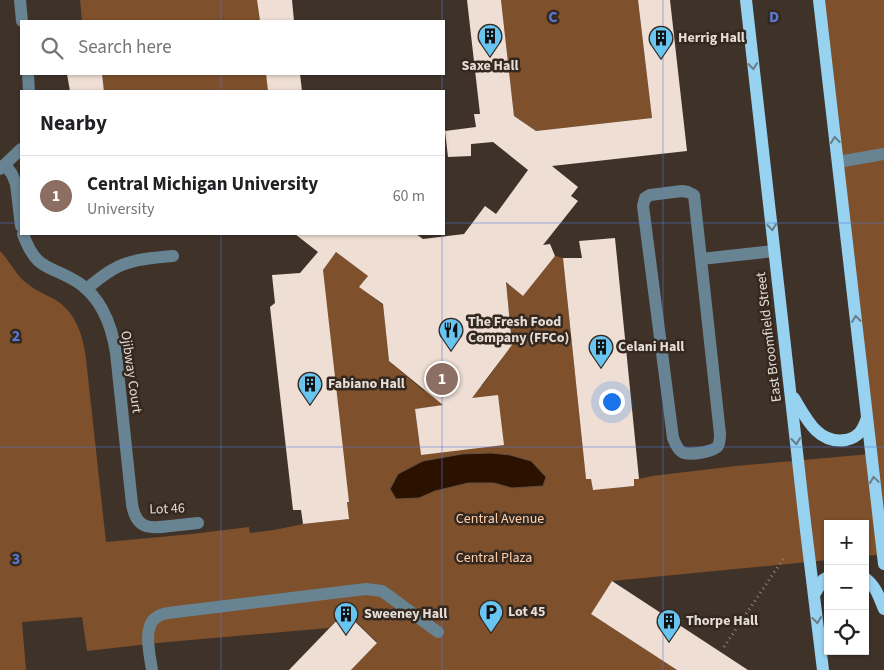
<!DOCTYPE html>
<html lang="en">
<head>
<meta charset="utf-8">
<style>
  :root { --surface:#fff; --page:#f6f6f6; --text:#202124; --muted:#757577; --line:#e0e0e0; --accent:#7c3aed }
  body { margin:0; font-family:"Source Sans 3",sans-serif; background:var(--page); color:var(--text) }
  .controls { position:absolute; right:15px; bottom:15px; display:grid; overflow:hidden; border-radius:0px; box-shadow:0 1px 4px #0004 }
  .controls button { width:45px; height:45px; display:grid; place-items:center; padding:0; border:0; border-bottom:1px solid var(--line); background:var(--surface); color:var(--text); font:25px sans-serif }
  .you { position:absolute; left:611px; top:401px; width:18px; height:18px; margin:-12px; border:4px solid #fff; border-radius:50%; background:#1a73e8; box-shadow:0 0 0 8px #1a73e833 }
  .badge { display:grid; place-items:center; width:32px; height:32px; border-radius:50%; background:var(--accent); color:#fff; font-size:16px; font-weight:700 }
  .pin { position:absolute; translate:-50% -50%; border:2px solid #fff; box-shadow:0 1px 5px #0006 }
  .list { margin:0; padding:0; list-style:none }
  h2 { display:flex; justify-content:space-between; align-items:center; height:65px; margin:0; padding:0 20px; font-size:21px }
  h2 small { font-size:16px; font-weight:400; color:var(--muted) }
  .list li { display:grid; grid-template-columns:32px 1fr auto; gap:15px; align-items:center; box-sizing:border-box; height:80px; padding:0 20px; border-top:1px solid var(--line) }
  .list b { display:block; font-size:19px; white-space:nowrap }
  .list p { margin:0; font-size:16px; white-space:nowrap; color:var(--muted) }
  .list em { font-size:16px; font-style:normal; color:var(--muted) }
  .icon { flex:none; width:28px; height:28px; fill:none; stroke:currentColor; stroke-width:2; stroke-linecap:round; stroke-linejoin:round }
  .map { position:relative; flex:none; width:884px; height:670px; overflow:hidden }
  .search { position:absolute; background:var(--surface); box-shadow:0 1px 4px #0004; left:20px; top:20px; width:425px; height:55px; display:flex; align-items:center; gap:12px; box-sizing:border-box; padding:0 18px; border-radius:0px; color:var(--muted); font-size:19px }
  .panel { position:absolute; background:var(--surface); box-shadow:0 1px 4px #0004; left:20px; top:90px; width:425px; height:145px; border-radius:0px }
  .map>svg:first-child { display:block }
  .green { fill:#7e502c }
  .water { fill:#2b1200; stroke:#634f40 }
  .building { fill:#eeded3 }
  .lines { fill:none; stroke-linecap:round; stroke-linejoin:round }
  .path { stroke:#8f857d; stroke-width:3; stroke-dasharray:1 4; stroke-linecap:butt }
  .minor { stroke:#688492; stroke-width:12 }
  .major { stroke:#97d2f0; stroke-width:12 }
  .oneway { stroke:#667d88 }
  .grid { fill:none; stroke:#5979d8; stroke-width:1; stroke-opacity:0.55 }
  .labels { text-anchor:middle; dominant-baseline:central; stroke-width:5; stroke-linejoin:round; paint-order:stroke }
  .poi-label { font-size:14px; font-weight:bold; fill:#e5ddd7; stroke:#34281f; text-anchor:start }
  .street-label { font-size:14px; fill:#e5ddd7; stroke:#34281f }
  .park-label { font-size:14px; fill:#ffcfae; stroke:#34281f }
  .grid-label { font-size:16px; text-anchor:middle; font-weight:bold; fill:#5979d8; stroke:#34281f; stroke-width:5; stroke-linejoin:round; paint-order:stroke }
</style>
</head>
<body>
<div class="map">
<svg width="884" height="670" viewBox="0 0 884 670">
  <rect width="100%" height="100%" fill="#3f3229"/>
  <!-- green -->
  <g class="green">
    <path d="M80,0h177l3,21h-178z"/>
    <path d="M501,0h137l14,118 -116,13 -22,-15z"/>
    <path d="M819,0h65v554l-19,2v-32h-37v36l-216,21 -21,33 86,56h-326l26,-28 -32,-31 -16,17 -172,15 -70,8 -5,-34 -60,5 4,48h-26v-419c9,9 15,22 24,30 9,8 20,13 30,18 22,13 29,36 32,60l20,183 86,-8 57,-7 1,6 24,-3 29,-6 45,-5 -1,-17h2l-43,-215 30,-35 32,24 -8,11 23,18 6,56 35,30 21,-1 2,15 -32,4 6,46 82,-14 -38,-42 -1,-11 18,-2 30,-41 -5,-52 -4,-4 4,-6 16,13 32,-40 8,2 23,221h5l2,10 41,-3v-7h5l13,-3 84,-10 134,-12z"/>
    <path d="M102,74h164l2,17h-164z"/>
  </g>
  <!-- water -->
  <path class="water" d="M491,453l19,2 21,6 15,16 -3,9 -31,2 -18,-5h-26l-33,8 -16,7 -23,1 -6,-10 8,-15 25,-13 39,-7z"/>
  <!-- building -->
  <g class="building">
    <path d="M257,0h35l2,21h-34z"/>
    <path d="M467,0h34l13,116 22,15 116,-13 -14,-118h32l17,151 -135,15 26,21 -7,9 7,5 -35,44 7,-1 5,12 -32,40 -17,-14 6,63 -40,53 26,-3 6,50 -83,10 -6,-46 28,-4 -54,-44 -6,-57 -24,-17 9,-11 -32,-24 -13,18 26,232h-2l2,17 -46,5 -2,-14h-8l-23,-203 5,-4 -3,-28 28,-2 18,-21 -23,-18h121l7,5 41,-5 21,-28 11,8 32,-44 -35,-28 -22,2v12l-23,1 -3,-26 31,-4 -2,-13h6z"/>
    <path d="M67,74h35l2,17h-34z"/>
    <path d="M266,74h34l2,17h-34z"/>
    <path d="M615,238l24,241h-5v7l-41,4 -2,-11h-5l-23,-221h19l-3,-17z"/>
    <path d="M612,581l136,89h-71l-86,-56z"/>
    <path d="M345,612l32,31 -26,27h-62z"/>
  </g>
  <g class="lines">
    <!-- path -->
    <path class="path" d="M724,647l59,-88"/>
    <!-- minor -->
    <g class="minor">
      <path d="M20,0l2,21"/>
      <path d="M28,74l1,17"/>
      <path d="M838,162l46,-8"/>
      <path d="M5,165l7,9 4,10 5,42"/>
      <path d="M0,169l21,-20"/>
      <path d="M23,234c14,39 27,30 56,49 23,16 33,44 37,70l16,151c4,25 17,25 38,22 10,-1 19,-2 28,-3"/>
      <path d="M701,259l19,175c0,4 0,8 -2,12 -4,6 -30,10 -36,6 -4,-2 -7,-9 -9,-14l-30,-232 2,-8 5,-3 32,-4 6,1 6,3 7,64 73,-8"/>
      <path d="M86,289c8,-6 17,-14 26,-19 18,-11 40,-12 61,-14"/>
      <path d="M152,670c-2,-14 -10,-45 5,-53 5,-4 13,-4 19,-5l190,-23 16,2 7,5 49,36"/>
    </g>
    <!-- major -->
    <g class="major">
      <path d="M746,0l58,514 19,156"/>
      <path d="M819,0l65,564"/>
      <path d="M794,398c12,20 24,47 52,42 13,-3 17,-10 21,-22"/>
      <path d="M865,578c11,8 14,19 19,31"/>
      <path d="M814,595l9,-15 5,-3"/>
    </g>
  </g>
  <!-- one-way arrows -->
  <defs><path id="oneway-chevron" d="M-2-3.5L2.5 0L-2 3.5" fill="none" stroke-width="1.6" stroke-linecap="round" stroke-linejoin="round" transform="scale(1.25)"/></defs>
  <g class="oneway">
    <use href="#oneway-chevron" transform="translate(753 66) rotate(84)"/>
    <use href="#oneway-chevron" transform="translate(835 140) rotate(-97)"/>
    <use href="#oneway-chevron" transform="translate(772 227) rotate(84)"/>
    <use href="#oneway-chevron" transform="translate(856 319) rotate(-97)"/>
    <use href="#oneway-chevron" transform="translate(796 441) rotate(84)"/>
    <use href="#oneway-chevron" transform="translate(874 480) rotate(-98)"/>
    <use href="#oneway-chevron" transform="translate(817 620) rotate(83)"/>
  </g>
  <!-- grid -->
  <path class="grid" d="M221,0v21M442,0v21M663,0v670M221,74v17M442,74v17M0,223h21M444,223h440M221,234v436M442,234v436M0,447h884"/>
  <!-- icons -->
  <defs>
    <g id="building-pin" transform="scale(1.25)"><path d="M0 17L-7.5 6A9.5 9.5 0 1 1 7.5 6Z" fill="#68c4f0" stroke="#34281f"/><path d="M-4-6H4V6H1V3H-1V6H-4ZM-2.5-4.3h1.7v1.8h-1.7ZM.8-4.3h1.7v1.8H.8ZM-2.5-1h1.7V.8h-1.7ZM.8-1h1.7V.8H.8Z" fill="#111"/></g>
    <g id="restaurant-pin" transform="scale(1.25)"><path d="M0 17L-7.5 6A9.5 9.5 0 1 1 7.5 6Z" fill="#68c4f0" stroke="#34281f"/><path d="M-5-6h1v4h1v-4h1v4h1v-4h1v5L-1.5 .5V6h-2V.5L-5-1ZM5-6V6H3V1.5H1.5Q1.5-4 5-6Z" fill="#111"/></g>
    <g id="parking-pin" transform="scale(1.25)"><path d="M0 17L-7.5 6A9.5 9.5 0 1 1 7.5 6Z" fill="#68c4f0" stroke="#34281f"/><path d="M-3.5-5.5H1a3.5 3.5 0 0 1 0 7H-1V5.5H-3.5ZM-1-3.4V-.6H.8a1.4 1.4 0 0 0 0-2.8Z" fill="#111"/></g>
  </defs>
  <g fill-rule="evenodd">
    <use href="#building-pin" x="490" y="36"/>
    <use href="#building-pin" x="661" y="38"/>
    <use href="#restaurant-pin" x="451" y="330"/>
    <use href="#building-pin" x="601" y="347"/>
    <use href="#building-pin" x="310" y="384"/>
    <use href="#parking-pin" x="491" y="612"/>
    <use href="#building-pin" x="346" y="614"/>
    <use href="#building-pin" x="669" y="621"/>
  </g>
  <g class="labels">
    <!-- poi labels -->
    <g class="poi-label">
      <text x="678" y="38">Herrig Hall</text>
      <text x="490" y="66" text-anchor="middle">Saxe Hall</text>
      <text x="468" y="322">The Fresh Food<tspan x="468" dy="16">Company (FFCo)</tspan></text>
      <text x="618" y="347">Celani Hall</text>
      <text x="328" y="384">Fabiano Hall</text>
      <text x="508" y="612">Lot 45</text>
      <text x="364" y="614">Sweeney Hall</text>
      <text x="686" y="621">Thorpe Hall</text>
    </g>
    <!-- street labels -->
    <g class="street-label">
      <text transform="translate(769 337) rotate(-97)">East Broomfield Street</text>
      <text transform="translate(131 372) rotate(82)">Ojibway Court</text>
      <text transform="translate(167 509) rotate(-2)">Lot 46</text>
    </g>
    <!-- park labels -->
    <g class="park-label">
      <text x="500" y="519">Central Avenue</text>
      <text x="494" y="558">Central Plaza</text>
    </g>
  </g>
  <g class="grid-label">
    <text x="553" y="22">C</text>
    <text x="774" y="22">D</text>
    <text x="16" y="341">2</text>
    <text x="16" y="564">3</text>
  </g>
</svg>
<div class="controls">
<button>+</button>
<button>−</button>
<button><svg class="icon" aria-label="locate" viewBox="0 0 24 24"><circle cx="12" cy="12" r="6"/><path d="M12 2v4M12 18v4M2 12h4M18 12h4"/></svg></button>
</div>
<div class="you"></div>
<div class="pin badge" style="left:442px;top:379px;background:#8d6e63">1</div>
<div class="search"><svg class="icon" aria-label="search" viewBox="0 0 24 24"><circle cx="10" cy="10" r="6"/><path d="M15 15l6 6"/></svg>Search here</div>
<section class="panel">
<h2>Nearby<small></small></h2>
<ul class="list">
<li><span class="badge" style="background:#8d6e63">1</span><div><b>Central Michigan University</b><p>University</p></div><em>60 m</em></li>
</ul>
</section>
</div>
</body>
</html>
